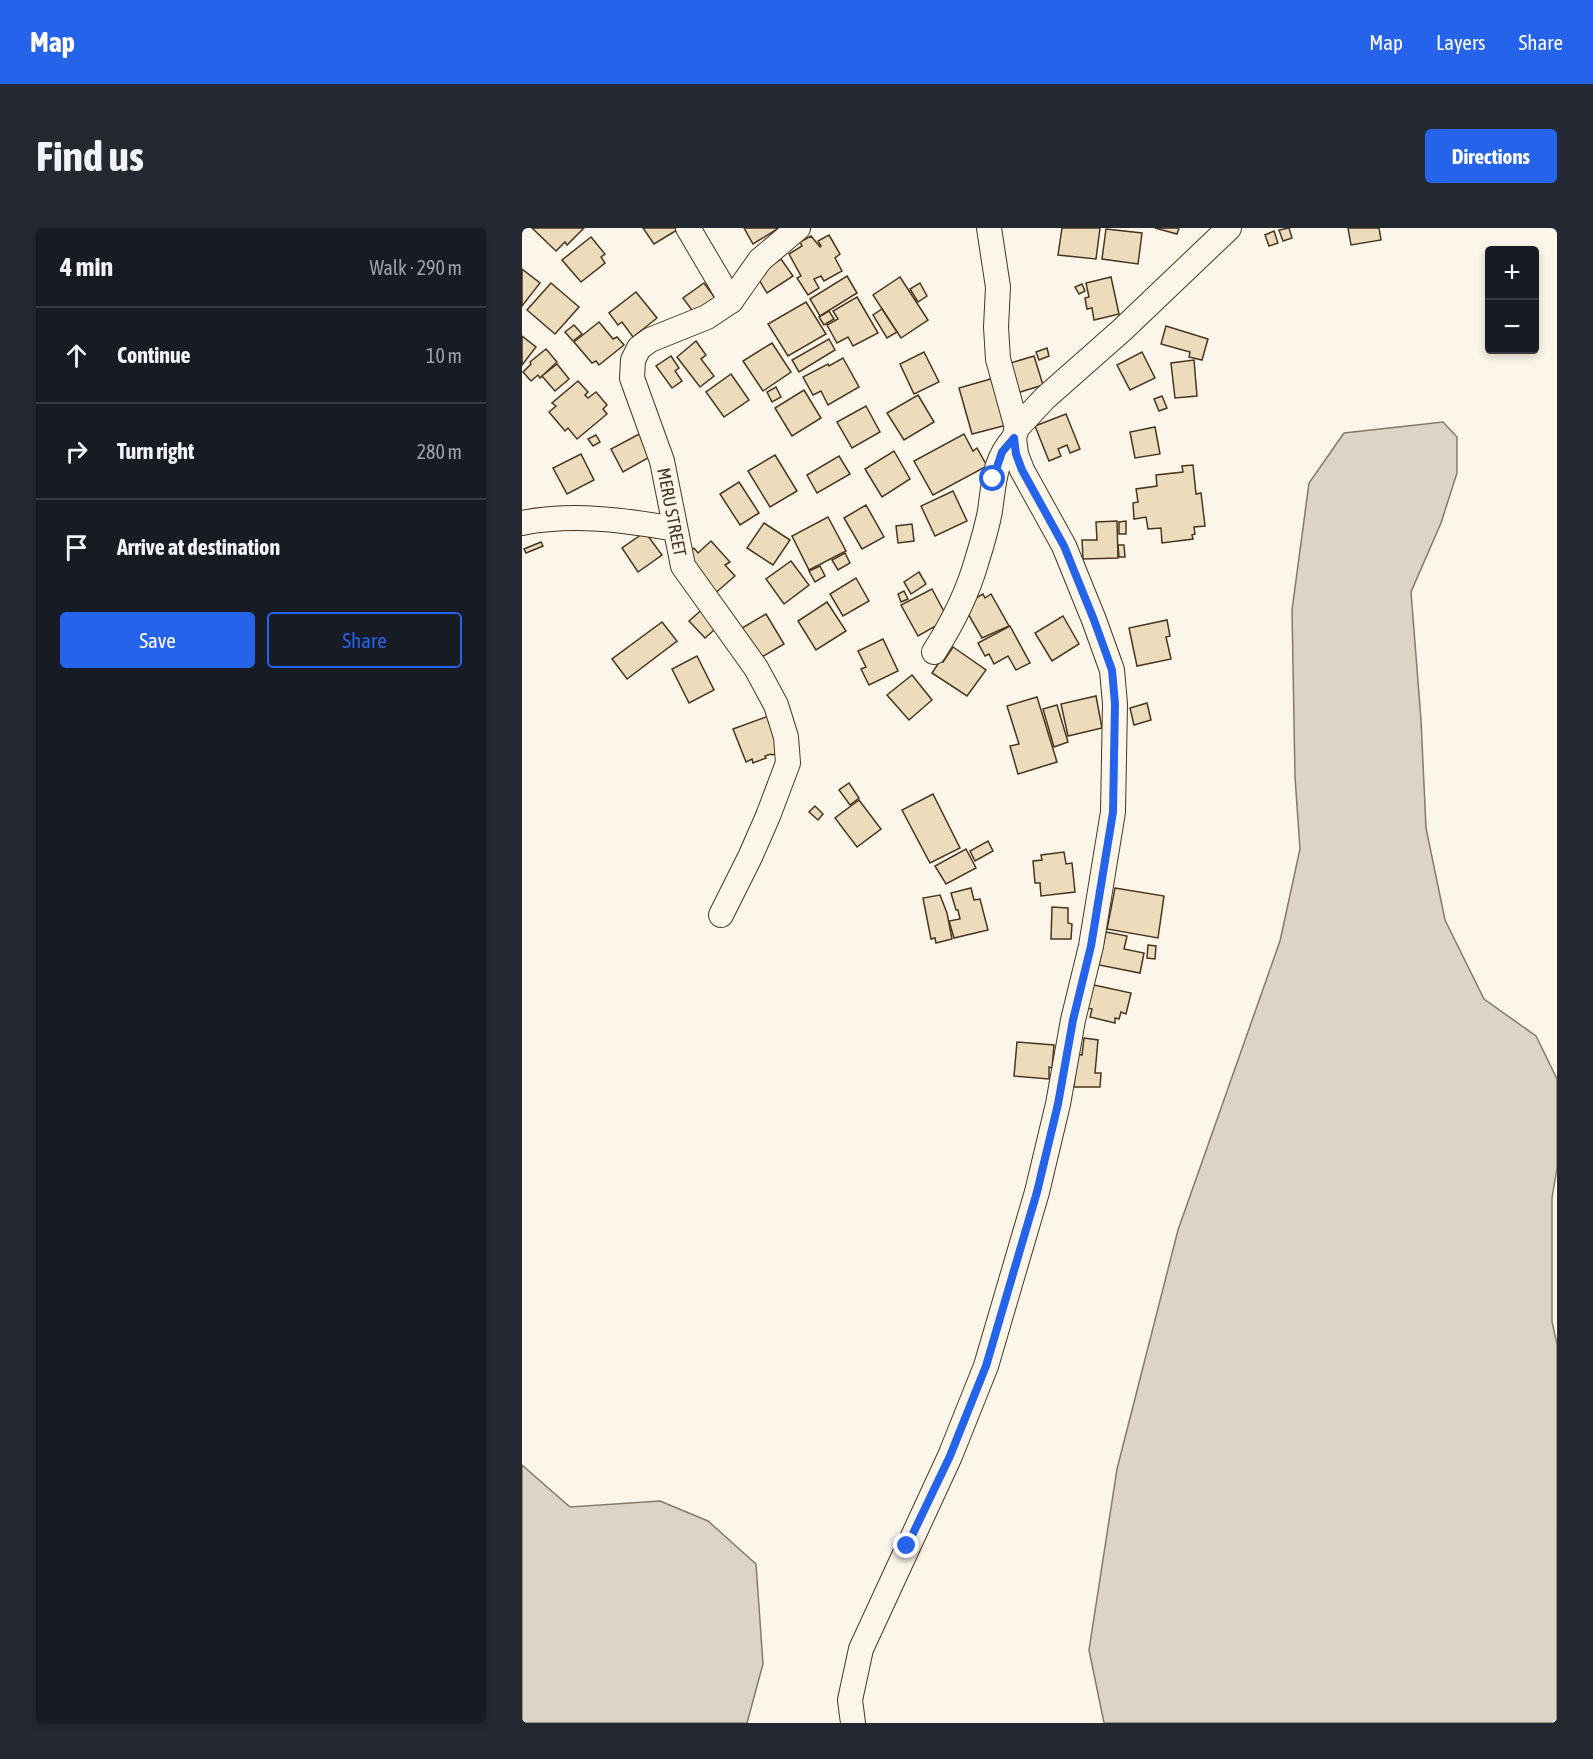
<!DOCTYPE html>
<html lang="en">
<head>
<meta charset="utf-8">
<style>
  :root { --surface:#171b24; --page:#242831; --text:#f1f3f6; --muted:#9ea1a6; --line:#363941; --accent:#2563eb }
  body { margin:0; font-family:"Asap Condensed",sans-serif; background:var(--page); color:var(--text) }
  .controls { position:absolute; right:18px; top:18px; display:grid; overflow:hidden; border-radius:6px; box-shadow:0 3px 9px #0003 }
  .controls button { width:54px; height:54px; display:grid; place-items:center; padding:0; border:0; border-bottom:2px solid var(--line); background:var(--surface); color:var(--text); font:30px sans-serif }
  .stop { position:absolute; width:18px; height:18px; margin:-14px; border:4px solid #2563eb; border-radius:50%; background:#fff }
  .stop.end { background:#2563eb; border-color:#fff; box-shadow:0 2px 6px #0008 }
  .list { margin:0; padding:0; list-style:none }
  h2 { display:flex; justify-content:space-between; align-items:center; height:78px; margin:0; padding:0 24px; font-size:26px }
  h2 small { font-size:20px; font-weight:400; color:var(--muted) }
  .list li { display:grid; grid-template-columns:39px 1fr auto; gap:18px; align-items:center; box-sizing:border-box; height:96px; padding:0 24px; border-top:2px solid var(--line) }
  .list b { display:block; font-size:22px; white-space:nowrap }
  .list em { font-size:20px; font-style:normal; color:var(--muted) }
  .actions { display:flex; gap:12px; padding:18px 24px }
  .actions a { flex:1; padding:14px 0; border:2px solid var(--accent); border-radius:6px; text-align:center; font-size:21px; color:var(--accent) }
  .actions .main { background:var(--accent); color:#fff }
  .icon { flex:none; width:33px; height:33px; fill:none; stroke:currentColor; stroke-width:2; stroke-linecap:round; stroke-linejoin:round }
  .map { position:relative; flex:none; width:1035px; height:1495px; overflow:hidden; border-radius:6px }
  header { display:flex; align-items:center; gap:36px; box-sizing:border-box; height:84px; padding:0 30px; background:var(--accent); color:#fff }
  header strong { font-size:28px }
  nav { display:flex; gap:33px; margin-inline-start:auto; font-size:21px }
  .intro { display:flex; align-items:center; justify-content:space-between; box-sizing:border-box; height:144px; padding:0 36px }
  h1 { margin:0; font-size:42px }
  .button { padding:15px 27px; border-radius:6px; background:var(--accent); color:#fff; font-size:21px; font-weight:700 }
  main { display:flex; gap:36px; padding:0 36px }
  aside { flex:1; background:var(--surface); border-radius:6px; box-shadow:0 3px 9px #0003 }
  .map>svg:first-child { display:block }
  .water { fill:#dcd4c6; stroke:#887966; stroke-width:1.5 }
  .building { fill:#ecdcbc; stroke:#4a3520; stroke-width:1.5 }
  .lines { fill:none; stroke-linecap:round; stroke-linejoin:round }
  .street-casing { stroke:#4a3520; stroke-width:26 }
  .street { stroke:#fbf6e9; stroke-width:24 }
  .route { stroke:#2563eb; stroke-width:8 }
  .labels { text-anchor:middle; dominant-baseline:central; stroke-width:4.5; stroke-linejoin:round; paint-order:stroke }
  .street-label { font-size:18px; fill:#4a3520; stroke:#fbf6e9 }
</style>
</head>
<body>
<header>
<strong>Map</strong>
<nav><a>Map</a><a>Layers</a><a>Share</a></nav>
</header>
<div class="intro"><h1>Find us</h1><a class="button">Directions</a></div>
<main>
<aside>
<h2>4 min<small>Walk · 290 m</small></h2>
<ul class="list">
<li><svg class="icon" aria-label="ahead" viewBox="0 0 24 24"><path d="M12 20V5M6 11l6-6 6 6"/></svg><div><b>Continue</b></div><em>10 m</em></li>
<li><svg class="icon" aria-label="right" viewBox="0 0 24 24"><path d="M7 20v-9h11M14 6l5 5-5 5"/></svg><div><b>Turn right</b></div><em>280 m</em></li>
<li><svg class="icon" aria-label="arrive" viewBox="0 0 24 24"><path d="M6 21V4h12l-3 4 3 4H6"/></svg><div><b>Arrive at destination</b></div></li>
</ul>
<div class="actions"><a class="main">Save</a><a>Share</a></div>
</aside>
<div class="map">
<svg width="1035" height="1495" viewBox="0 0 1035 1495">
  <rect width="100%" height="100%" fill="#fbf6e9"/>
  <!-- water -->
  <g class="water">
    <path d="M921,194l14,15v36l-16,50 -30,69 10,128 5,108 19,92 39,79 52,37 21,43v89l-5,30v124l5,22v379h-453l-15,-73 28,-181 61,-239 102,-289 20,-92 -5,-72 -3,-167 17,-127 35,-50z"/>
    <path d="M0,1237l48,42 90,-6 48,20 48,43 7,100 -16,59h-225z"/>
  </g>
  <!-- building -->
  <g class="building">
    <path d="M10,0h52l-17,17 -2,-3 -9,9z"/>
    <path d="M121,0h32l2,2 -23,14z"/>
    <path d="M222,0h35l-26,16z"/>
    <path d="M540,0h38l-4,31 -38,-4z"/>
    <path d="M633,0h24l-2,6z"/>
    <path d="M767,0l3,10 -9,3 -4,-11z"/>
    <path d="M826,0h31l2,12 -30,5z"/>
    <path d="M584,1l36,4 -4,31 -36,-5z"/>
    <path d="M752,3l4,12 -9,3 -4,-11z"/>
    <path d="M307,7l11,19 -5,4 7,13 -18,10 -3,-5 -7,3 5,9 -11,7 -11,-17 4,-2 -12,-22 13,-8 -2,-4 11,-6 9,11 1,-1 -3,-5z"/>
    <path d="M69,9l14,17 -4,3 4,6 -24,19 -19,-22z"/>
    <path d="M259,31l12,17 -26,17 -11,-18z"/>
    <path d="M0,41l18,14 -18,23z"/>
    <path d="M325,48l10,17 -37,23 -10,-17z"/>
    <path d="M378,49l28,43 -27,18 -28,-43z"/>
    <path d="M589,49l8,37 -25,6 -2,-12 -5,1 -2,-11 4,-1 -3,-14z"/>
    <path d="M29,55l28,24 -24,27 -28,-24z"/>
    <path d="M182,55l11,15 -21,15 -11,-15z"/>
    <path d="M398,55l7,13 -9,6 -8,-13z"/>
    <path d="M560,56l3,7 -6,3 -4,-7z"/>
    <path d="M114,64l21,26 -24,19 -11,-15 -4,3 -9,-12z"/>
    <path d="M335,69l21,36 -25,13 -5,-9 -11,6 -10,-18 11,-6 -5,-8z"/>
    <path d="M284,74l20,32 -38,22 -20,-32z"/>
    <path d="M360,81l15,23 -10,6 -14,-23z"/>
    <path d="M307,83l5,8 -10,6 -5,-8z"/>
    <path d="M77,94l14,17 4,-2 7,8 -25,20 -3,-4 -4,2 -18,-21z"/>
    <path d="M52,97l8,9 -9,7 -8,-9z"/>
    <path d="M644,98l42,13 -6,21 -13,-3 1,-5 -29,-8z"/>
    <path d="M0,108l14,11 -14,18z"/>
    <path d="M307,111l6,11 -36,22 -7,-12z"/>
    <path d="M174,113l10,14 -5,4 13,17 -14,11 -23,-30z"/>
    <path d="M250,115l19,29 -28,19 -20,-30z"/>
    <path d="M525,120l2,8 -10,4 -3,-8z"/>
    <path d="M24,121l11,13 -17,16 -2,-3 -7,6 -8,-9 8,-8 -1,-2z"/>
    <path d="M402,124l15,30 -25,12 -14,-30z"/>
    <path d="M620,124l13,26 -25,12 -13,-25z"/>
    <path d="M149,128l8,12 -4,3 7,10 -10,7 -16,-22z"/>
    <path d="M512,128l9,29 -29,9 -10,-29z"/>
    <path d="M321,130l16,29 -31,18 -7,-14 -8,4 -10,-18 25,-13 1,2z"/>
    <path d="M672,132l3,36 -22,2 -4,-35z"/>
    <path d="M35,136l12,15 -14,12 -13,-15z"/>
    <path d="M209,146l18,26 -25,17 -18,-25z"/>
    <path d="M472,150l13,47 -35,9 -13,-46z"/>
    <path d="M56,153l10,11 -3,3 3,3 8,-6 11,13 -4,4 4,5 -30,25 -9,-11 -3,3 -16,-19 7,-6 -4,-3z"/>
    <path d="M254,159l5,10 -9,5 -5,-10z"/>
    <path d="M282,162l17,28 -29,18 -17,-28z"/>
    <path d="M396,167l16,27 -30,18 -17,-27z"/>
    <path d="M640,168l5,12 -8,3 -5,-12z"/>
    <path d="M344,178l14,26 -28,16 -15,-26z"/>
    <path d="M544,186l14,35 -10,4 -3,-8 -9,4 3,7 -12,5 -14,-35z"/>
    <path d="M633,199l5,27 -25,4 -5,-26z"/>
    <path d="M121,204l12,22 -32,18 -12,-23z"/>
    <path d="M442,206l9,17 4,-3 10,18 -54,29 -19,-34z"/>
    <path d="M74,207l4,7 -7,4 -5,-7z"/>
    <path d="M372,223l16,28 -28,18 -17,-28z"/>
    <path d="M59,226l13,26 -27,14 -14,-26z"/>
    <path d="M253,227l22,36 -27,16 -22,-36z"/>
    <path d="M317,228l11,18 -33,19 -10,-18z"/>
    <path d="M671,237l3,29 5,-1 4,33 -11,1 1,7 -3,1 1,4 -31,4 -1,-15 -13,1 -2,-12 -12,2 -1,-16 5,-1 -2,-13 21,-3 -1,-11 27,-3 -1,-6z"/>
    <path d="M217,254l20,31 -19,12 -20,-31z"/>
    <path d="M431,263l14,30 -32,15 -14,-30z"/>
    <path d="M344,277l18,32 -22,12 -18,-31z"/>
    <path d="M306,289l18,34 -37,19 -17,-34z"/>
    <path d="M595,293l1,37 -35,1 -1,-19h15l-1,-18z"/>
    <path d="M604,293v13h-7v-12z"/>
    <path d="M242,295l26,17 -17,25 -26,-17z"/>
    <path d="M390,296l2,17 -16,2 -2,-17z"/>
    <path d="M123,304l17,23 -24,17 -16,-24z"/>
    <path d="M189,313l19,21 -5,3 10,11 -22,19 -28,-39 9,-8 4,5z"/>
    <path d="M19,314l2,4 -17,7 -2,-4z"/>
    <path d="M596,317h6l1,12h-6z"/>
    <path d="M323,325l5,10 -12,7 -6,-10z"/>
    <path d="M269,333l18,24 -25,19 -18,-25z"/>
    <path d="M298,338l5,10 -10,6 -6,-11z"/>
    <path d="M397,344l7,12 -15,10 -7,-12z"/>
    <path d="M334,350l13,23 -26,15 -13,-22z"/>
    <path d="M410,361l16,30 -30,17 -17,-31z"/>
    <path d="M382,363l4,8 -7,3 -3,-8z"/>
    <path d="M461,366l2,4 6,-4 18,32 -27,12 -18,-31 1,-3z"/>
    <path d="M305,374l19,29 -30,19 -18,-29z"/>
    <path d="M184,378l15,18 -16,14 -16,-17z"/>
    <path d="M244,386l18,30 -29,17 -18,-30z"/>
    <path d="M541,388l16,28 -27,17 -17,-28z"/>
    <path d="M645,392l3,16 -4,1 5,22 -34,7 -8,-38z"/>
    <path d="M140,394l15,19 -50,38 -15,-20z"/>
    <path d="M488,398l20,37 -14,7 -8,-14 -14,8 -5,-10 -4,2 -7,-13z"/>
    <path d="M361,411l15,32 -29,14 -8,-16 5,-2 -8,-16z"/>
    <path d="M431,419l33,23 -19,26 -35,-23 8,-12 3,1z"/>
    <path d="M175,428l17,34 -25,13 -17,-34z"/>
    <path d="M390,447l20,25 -23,20 -22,-25z"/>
    <path d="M574,468l6,32 -34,8 -7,-32z"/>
    <path d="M515,469l20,65 -39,12 -8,-28 9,-2 -12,-38z"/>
    <path d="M625,475l4,17 -17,5 -4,-17z"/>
    <path d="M535,477l11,37 -14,5 -11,-38z"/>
    <path d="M247,488l13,36 -10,3 -1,-1 -6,2 1,2 -13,5 -1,-4 -6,3 -13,-33z"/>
    <path d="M327,555l10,15 -9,7 -11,-15z"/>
    <path d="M411,566l27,54 -30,15 -28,-53z"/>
    <path d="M337,572l22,29 -24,18 -22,-29z"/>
    <path d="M293,578l8,8 -5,6 -9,-8z"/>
    <path d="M466,613l5,10 -18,10 -5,-10z"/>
    <path d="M444,621l10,19 -30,16 -11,-18z"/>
    <path d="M542,624l2,12 6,-1 3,29 -34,4 -1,-13h-5l-2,-22 9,-1 -1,-5z"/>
    <path d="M449,660l3,12 6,-1 8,31 -34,8 -5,-17 11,-2 -2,-9h-2l-5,-17z"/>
    <path d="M593,660l49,8 -6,42 -51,-9z"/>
    <path d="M418,667l7,18 5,26 -16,4 -1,-5 -4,1 -8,-41z"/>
    <path d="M530,679l16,1v15l4,1 -1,15h-20z"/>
    <path d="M584,704l21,4 -3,13 20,4 -4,20 -41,-8z"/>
    <path d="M626,717l8,1 -1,13 -8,-1z"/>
    <path d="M572,757l37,8 -5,21 -5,-2 -2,7 -4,-1v5l-25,-6 2,-8 -5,-1z"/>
    <path d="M562,810l14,2 -3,33h6l-1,14h-26l3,-33 5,1z"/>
    <path d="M495,814l37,3 -2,23 -3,-1v12l-35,-3z"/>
  </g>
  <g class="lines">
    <!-- street casing -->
    <g class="street-casing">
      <g id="street">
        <path d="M166,0l43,73"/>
        <path d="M467,0l9,59 -2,40 2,32 19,69"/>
        <path d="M0,295c51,-10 102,-3 153,6"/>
        <path d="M412,424c18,-28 34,-60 43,-92 5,-16 10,-33 13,-49 4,-28 4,-51 24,-73"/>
        <path d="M199,687l29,-58 18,-41 20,-53 -2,-26 -10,-32 -20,-37 -73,-102 -21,-105 -30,-83 1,-18 6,-12 11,-8 57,-23 24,-16 29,-41 38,-32"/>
        <path d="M331,1495l-3,-23 11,-51 89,-193 36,-90 51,-174 21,-88 15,-84 18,-74 22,-134 2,-108 -3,-34 -18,-50 -30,-74 -42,-76 -6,-16 -2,-16 3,-10 28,-30 77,-68 107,-102"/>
      </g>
    </g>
    <!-- street -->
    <use href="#street" class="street"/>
  </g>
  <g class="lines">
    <!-- route -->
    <path class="route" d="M385,1318l43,-90 36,-90 51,-174 21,-88 15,-84 18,-74 22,-134 2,-108 -3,-34 -18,-50 -30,-74 -42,-76 -6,-16 -2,-16 -12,14 -9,27"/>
  </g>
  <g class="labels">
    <!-- street labels -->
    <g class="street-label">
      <text transform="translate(150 284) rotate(79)">MERU STREET</text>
    </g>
  </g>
</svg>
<div class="controls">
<button>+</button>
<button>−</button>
</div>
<div class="stop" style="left:471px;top:251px"></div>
<div class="stop end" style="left:385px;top:1318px"></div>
</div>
</main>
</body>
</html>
